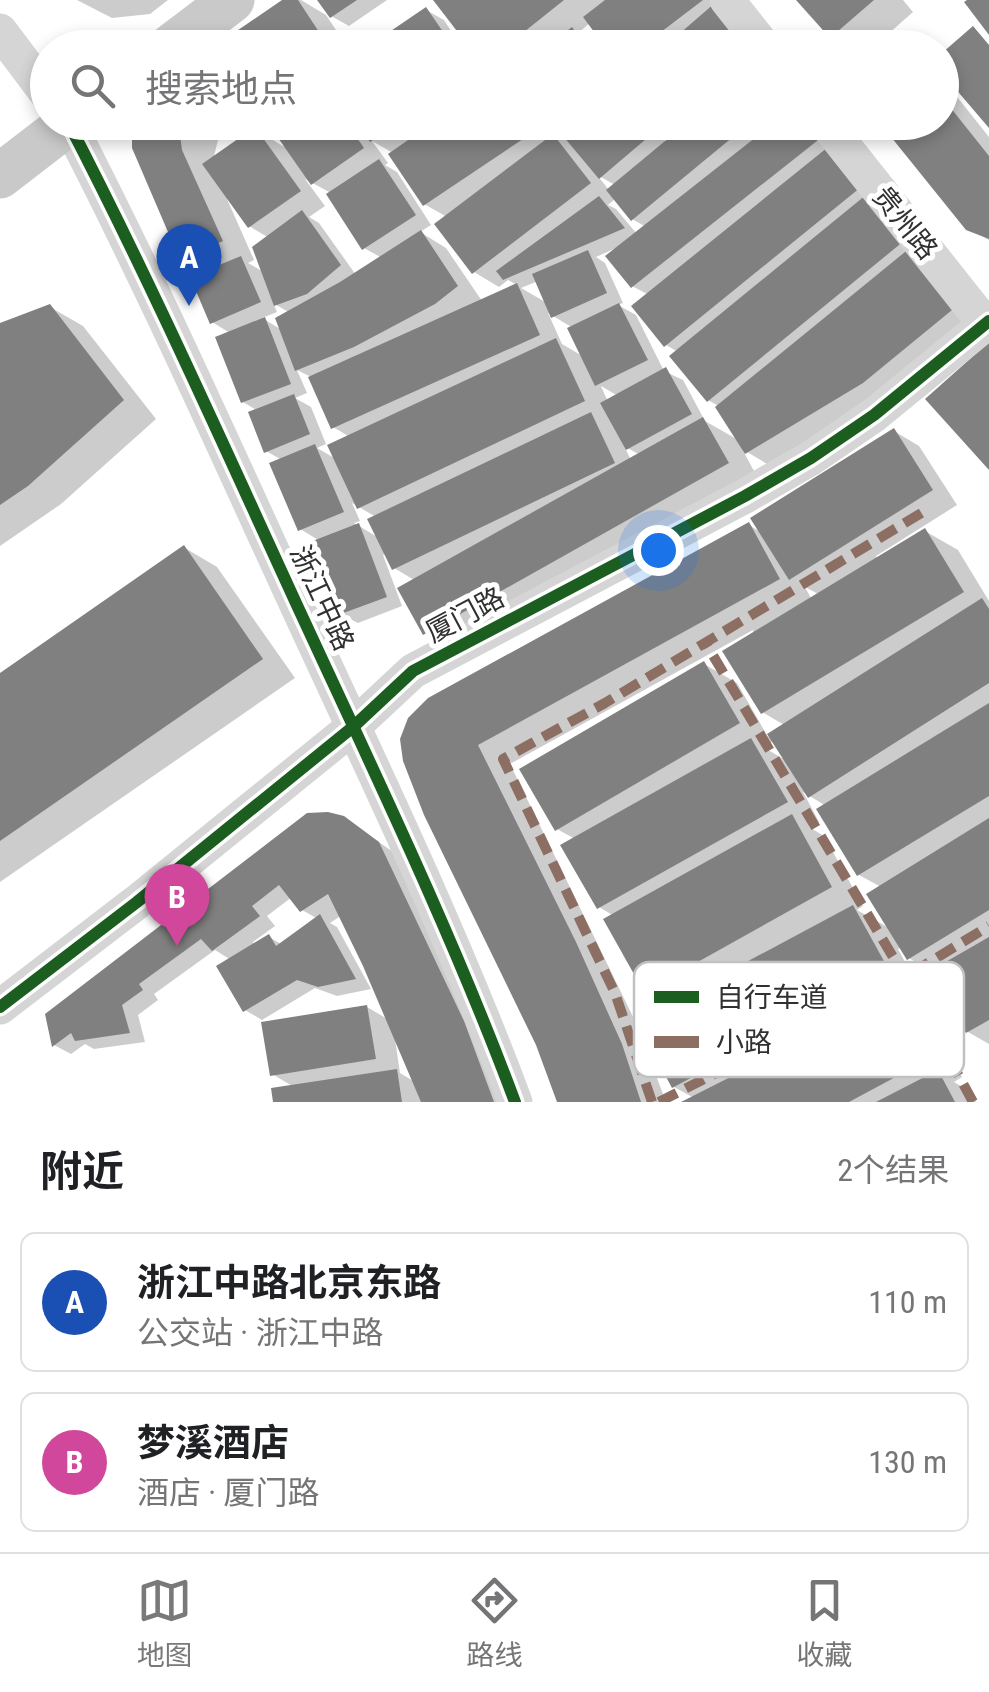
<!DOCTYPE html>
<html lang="zh">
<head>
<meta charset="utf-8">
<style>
  :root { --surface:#fff; --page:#f2f2f2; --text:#202124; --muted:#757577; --line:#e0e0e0; --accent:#797979 }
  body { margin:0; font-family:"Roboto Condensed","Noto Sans SC",sans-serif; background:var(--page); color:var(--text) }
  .you { position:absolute; left:658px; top:550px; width:35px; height:35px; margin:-25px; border:8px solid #fff; border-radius:50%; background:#1a73e8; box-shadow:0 0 0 15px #1a73e833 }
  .badge { display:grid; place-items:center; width:65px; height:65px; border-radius:50%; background:var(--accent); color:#fff; font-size:32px; font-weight:700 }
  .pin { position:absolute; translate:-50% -82px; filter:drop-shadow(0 2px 5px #0008) }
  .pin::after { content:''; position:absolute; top:52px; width:35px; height:30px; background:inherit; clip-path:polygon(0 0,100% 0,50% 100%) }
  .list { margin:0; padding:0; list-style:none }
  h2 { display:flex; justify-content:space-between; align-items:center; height:130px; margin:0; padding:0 40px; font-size:42px }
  h2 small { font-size:32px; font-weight:400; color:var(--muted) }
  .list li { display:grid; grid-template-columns:65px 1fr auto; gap:30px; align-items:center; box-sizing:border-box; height:140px; margin:0 20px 20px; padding:0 20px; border:2px solid var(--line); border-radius:15px }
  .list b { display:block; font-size:38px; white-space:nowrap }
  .list p { margin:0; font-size:32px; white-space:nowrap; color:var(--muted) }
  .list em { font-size:32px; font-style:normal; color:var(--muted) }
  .icon { flex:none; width:55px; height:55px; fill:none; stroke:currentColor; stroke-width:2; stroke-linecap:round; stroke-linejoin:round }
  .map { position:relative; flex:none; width:989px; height:1102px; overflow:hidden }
  .search { position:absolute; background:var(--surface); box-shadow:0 5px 15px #0003; left:30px; right:30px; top:30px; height:110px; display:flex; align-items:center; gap:25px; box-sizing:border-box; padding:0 35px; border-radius:55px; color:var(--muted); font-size:38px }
  .sheet { height:450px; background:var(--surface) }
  nav { display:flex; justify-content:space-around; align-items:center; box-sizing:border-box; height:140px; border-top:2px solid var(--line); background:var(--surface); font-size:28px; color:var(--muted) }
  nav a { display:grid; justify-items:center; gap:5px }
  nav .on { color:var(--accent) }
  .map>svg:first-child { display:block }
  .shadow { fill:#0003; fill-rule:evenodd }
  .building { fill:#808080 }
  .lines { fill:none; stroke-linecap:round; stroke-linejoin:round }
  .minor { stroke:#d5d5d5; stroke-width:35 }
  .major { stroke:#c9c9c9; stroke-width:45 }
  .quiet { stroke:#8d6e63; stroke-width:10; stroke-dasharray:20 10; stroke-linecap:butt }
  .cycleway-casing { stroke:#fff; stroke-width:19 }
  .cycleway { stroke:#1b5e20; stroke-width:12 }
  .labels { text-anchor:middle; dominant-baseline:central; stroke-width:10; stroke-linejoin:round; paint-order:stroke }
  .street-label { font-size:28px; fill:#313131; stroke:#fff }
  .key { fill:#fff; stroke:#c1c1c1; stroke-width:2.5 }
  .key-label { font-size:28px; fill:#313131 }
</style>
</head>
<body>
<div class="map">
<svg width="989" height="1102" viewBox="0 0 989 1102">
  <rect width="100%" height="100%" fill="#fff"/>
  <!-- shadow -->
  <g class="shadow">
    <path d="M77,0h91l-18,14 -38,4z"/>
    <path d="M287,0h14l25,15 22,33h-132z"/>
    <path d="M320,0h67l-38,26 -18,-10z"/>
    <path d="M436,0h294l36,48h-157l-19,-25 -12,10 17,15h-122z"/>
    <path d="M800,0h103l10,12 -26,23 22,13h-58l-19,-12z"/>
    <path d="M426,10l18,10 18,28h-70z"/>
    <path d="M942,78l47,59v103l-21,-12 -26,-106z"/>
    <path d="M135,122h110l-27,18 -5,20 43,-30 32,19 -18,-27h282l11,16 19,-16h67l18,21 16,-13 -13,-8h161l158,192 -210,157 -37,-22 18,33 -303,170 -33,-19 -8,-52 -22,-13 -7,-15 -4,2 19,51 -44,17 -18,-9 -20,-73 -20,-12 -18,-69 -16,-9 -8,-40 -15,-9 -13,-69 -18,-11 -5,-49 -25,-15zM372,141l21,12 31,51 23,13 27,55 25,15 9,-7 9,5 -35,16 -36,-53 -26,-16 11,-7 -34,-53 -12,-7 3,-2zM597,175l18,10 -6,5zM305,179l26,14 33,55 18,10 -26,17 -37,-52 -10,-6 16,-11zM230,198l19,28 20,12 -5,34 -16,-9 6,-3 -27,-61zM616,198l16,21 14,8 -9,7 -21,-25 -8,-4zM616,248l16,38 17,9 17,50 12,7 30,48 12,7 20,34 -35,-20 -22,-41 -19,-9 -28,-56 -18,-10 5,-2 -18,-40 -9,-6zM538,281l9,22 -26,-15zM273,303l17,10 -8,17 -20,-12 15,-6zM548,313l25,15 11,29 -22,-13zM297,370l14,7 22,50 17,10 -14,22 -19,-11 9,-4 -15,-37 -16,-9 12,-5zM601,386l17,10 -10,6zM624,446l16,9 -9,5zM352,503l24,14 3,21 -25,-15 6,-2z"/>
    <path d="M50,307l33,19 73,93 -95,85 -61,42v-221z"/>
    <path d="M894,431l25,15 38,59 -81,51 2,4 47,-29 33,19 31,51v443l-21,-12 -34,-59 -25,-15 -7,-11 -4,2 23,42 -17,9 25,15 33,62 -8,5 17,10 5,10h-289l7,-4 -20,-11 -32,-61 -4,2 28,74h-107l-20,-58 -134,-284 344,-235 13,8zM805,587l15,8 -8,5zM753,630l9,82 24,14 -18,11 -31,-54 -33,-19 -147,165 18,10 24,68 15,9 32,74 25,15 -35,18 -126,-259zM774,741l13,20 -24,-14zM803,792l23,14 33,69 22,12 10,42 -34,-19 6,-4 -39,-70 -15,-9 10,-5z"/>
    <path d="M185,548l32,19 78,111 -295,204v-206z"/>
    <path d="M344,818l61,42 108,242h-237l18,-15 -22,-13 95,-67 22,13 -47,-105 -12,8 7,4 34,62 -34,7 -22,-8 -53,32 -17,-10 -14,-50 -16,-10 -61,44 4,6 -20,15 7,27 -51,7 -9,-5 -14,10 -17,-9zM292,897l10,13 16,9 -35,26 -14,-8 -14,9 -2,-4 22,-16 -8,-10zM395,1039l20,43 -15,-9z"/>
  </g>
  <!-- building -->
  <g class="building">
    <path d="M282,0h16l21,32 -23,16h-84z"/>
    <path d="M317,0h40l-27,18z"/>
    <path d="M433,0h131l-60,48h-34z"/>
    <path d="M605,0h98l-63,48h-34l-23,-31z"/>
    <path d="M796,0h78l-44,38z"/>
    <path d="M967,0h22v35l-25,-33z"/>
    <path d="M716,2l39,46h-92z"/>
    <path d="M426,7l28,41h-65l-7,-11z"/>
    <path d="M973,26l16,19v83l-47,-55v-20z"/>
    <path d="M572,27l15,21h-42z"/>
    <path d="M890,34l11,14h-27z"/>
    <path d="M942,97l47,59v83l-23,-9 -87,-108h63z"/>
    <path d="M132,122h53l-5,13 2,15 41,91 -43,19 -48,-112z"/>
    <path d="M267,122h79l18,26 -53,37z"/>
    <path d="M356,122h43l-29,20z"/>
    <path d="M434,122h105l2,5 -118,79 -35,-52z"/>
    <path d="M578,122h65l10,11 -54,46 -36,-43z"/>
    <path d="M688,122h63l-120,99 -25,-31z"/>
    <path d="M775,122h44l8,11 -196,155 -26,-32z"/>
    <path d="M255,127l46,64 -53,37 -46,-64z"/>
    <path d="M553,134l38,49 -119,91 -38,-50z"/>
    <path d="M833,143l33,40 -202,164 -33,-41z"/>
    <path d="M379,159l37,56 -54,35 -36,-56z"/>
    <path d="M872,190l38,46 -203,166 -38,-46z"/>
    <path d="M599,196l26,32 -122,52 -7,-9z"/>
    <path d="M302,210l39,55 -34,29 -33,12 -22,-59z"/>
    <path d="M421,230l37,56 -23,18 -81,43 -59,24 -20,-53 65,-36z"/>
    <path d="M916,243l47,58 -100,82 -118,71 -30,-47z"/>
    <path d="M588,250l19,43 -56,25 -19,-44z"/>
    <path d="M241,256l20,46 -51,22 -20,-47z"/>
    <path d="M517,283l23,52 -209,94 -23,-52z"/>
    <path d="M619,303l29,57 -53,26 -28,-58z"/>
    <path d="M50,304l74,96 -96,86 -28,19v-182z"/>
    <path d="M265,317l26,67 -50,19 -26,-66z"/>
    <path d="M556,338l29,63 -228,108 -30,-64z"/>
    <path d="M989,342v128l-64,-71z"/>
    <path d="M666,367l26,47 -66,36 -26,-47z"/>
    <path d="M294,394l16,40 -46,19 -16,-41z"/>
    <path d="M591,412l24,51 -223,107 -25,-51z"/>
    <path d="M703,417l26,46 -306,172 -26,-47z"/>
    <path d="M894,428l39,62 -144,90 -39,-62z"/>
    <path d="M315,444l29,68 -46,19 -29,-68z"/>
    <path d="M749,522l31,57 -302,166 98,197 46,102 19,58h-84l-21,-57 -112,-230 -21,-54 -3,-22 8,-21 20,-20z"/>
    <path d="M359,523l28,74 -49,18 -28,-73z"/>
    <path d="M925,528l39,64 -203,122 -39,-63z"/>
    <path d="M184,545l79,114 -263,182v-168z"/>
    <path d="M982,598l7,11v74l-181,115 -41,-64z"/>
    <path d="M704,661l36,62 -185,108 -36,-62z"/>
    <path d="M989,703v93l-132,80 -41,-67z"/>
    <path d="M751,738l37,64 -191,107 -37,-64z"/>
    <path d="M328,812l16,4 35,26 85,179 30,81h-73l-58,-136 -35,-72 -28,18 -21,-27 -27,21 8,10 -48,35 -11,-12 -62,45 4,6 -21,15 8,28 -55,8 -4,-8 -19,14 -7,-33 262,-201z"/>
    <path d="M792,814l40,73 -188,105 -41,-73z"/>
    <path d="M989,818v92l-82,50 -41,-66z"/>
    <path d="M853,905l37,67 -218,116 -36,-67z"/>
    <path d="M320,914l36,65 -38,8 -21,-7 -54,32 -27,-46 53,-32 7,12z"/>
    <path d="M989,937v83l-23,13 -36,-62z"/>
    <path d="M896,993l35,65 -82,44h-168z"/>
    <path d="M367,1005l9,54 -106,17 -9,-54z"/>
    <path d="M397,1069l5,33h-129l-2,-14z"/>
    <path d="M938,1070l17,32h-79z"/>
  </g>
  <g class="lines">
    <!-- minor -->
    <g class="minor">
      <path d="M727,0l38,48"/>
      <path d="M0,31l48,64"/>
      <path d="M68,122c84,162 158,329 234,494 74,160 151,320 213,486"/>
      <path d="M825,122l160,202"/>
      <path d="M0,1007l137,-105 216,-175 60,-56 332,-175 66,-38 63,-43 115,-94"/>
    </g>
    <!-- major -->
    <g class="major">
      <path d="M169,48l63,-48"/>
      <path d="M0,176l70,-54"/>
    </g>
    <!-- quiet -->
    <g class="quiet">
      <path d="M652,1102l-37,-109 -112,-234 102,-56 323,-194"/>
      <path d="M659,1102l246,-125 -200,-335"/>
      <path d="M973,1102l-68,-125 84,-51"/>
    </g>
    <!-- cycleway casing -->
    <g class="cycleway-casing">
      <g id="cycleway">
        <path d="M68,122c84,162 158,329 234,494 74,160 151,320 213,486"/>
        <path d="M0,1007l137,-105 216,-175 60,-56 332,-175 66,-38 63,-43 115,-94"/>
      </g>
    </g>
    <!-- cycleway -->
    <use href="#cycleway" class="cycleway"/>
  </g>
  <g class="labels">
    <!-- street labels -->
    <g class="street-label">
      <text transform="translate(905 223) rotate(51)">贵州路</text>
      <text transform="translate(322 598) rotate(65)">浙江中路</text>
      <text transform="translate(465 615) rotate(-28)">厦门路</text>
    </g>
  </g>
  <!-- legend -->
  <rect x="634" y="962" width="330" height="115" rx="15" class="key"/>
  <rect x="654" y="991" width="45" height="12" fill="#1b5e20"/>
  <rect x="654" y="1036" width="45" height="12" fill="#8d6e63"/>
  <g class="key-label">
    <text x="716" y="1007">自行车道</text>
    <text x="716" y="1052">小路</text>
  </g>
</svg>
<div class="you"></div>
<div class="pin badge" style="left:189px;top:306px;background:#1a4fb4">A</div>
<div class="pin badge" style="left:177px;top:946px;background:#d1479c">B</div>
<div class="search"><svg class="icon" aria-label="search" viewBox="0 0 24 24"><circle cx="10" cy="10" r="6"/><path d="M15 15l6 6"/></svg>搜索地点</div>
</div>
<section class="sheet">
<h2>附近<small>2个结果</small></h2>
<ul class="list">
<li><span class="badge" style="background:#1a4fb4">A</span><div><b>浙江中路北京东路</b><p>公交站 · 浙江中路</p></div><em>110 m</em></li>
<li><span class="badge" style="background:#d1479c">B</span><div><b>梦溪酒店</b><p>酒店 · 厦门路</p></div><em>130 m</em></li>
</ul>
</section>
<nav>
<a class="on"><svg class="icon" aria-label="map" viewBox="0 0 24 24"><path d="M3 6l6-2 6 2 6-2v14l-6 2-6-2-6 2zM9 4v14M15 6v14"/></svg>地图</a>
<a><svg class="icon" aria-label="directions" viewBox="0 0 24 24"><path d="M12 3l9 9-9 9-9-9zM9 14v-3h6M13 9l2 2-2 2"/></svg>路线</a>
<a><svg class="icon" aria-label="saved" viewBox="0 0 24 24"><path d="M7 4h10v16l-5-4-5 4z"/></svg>收藏</a>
</nav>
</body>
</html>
